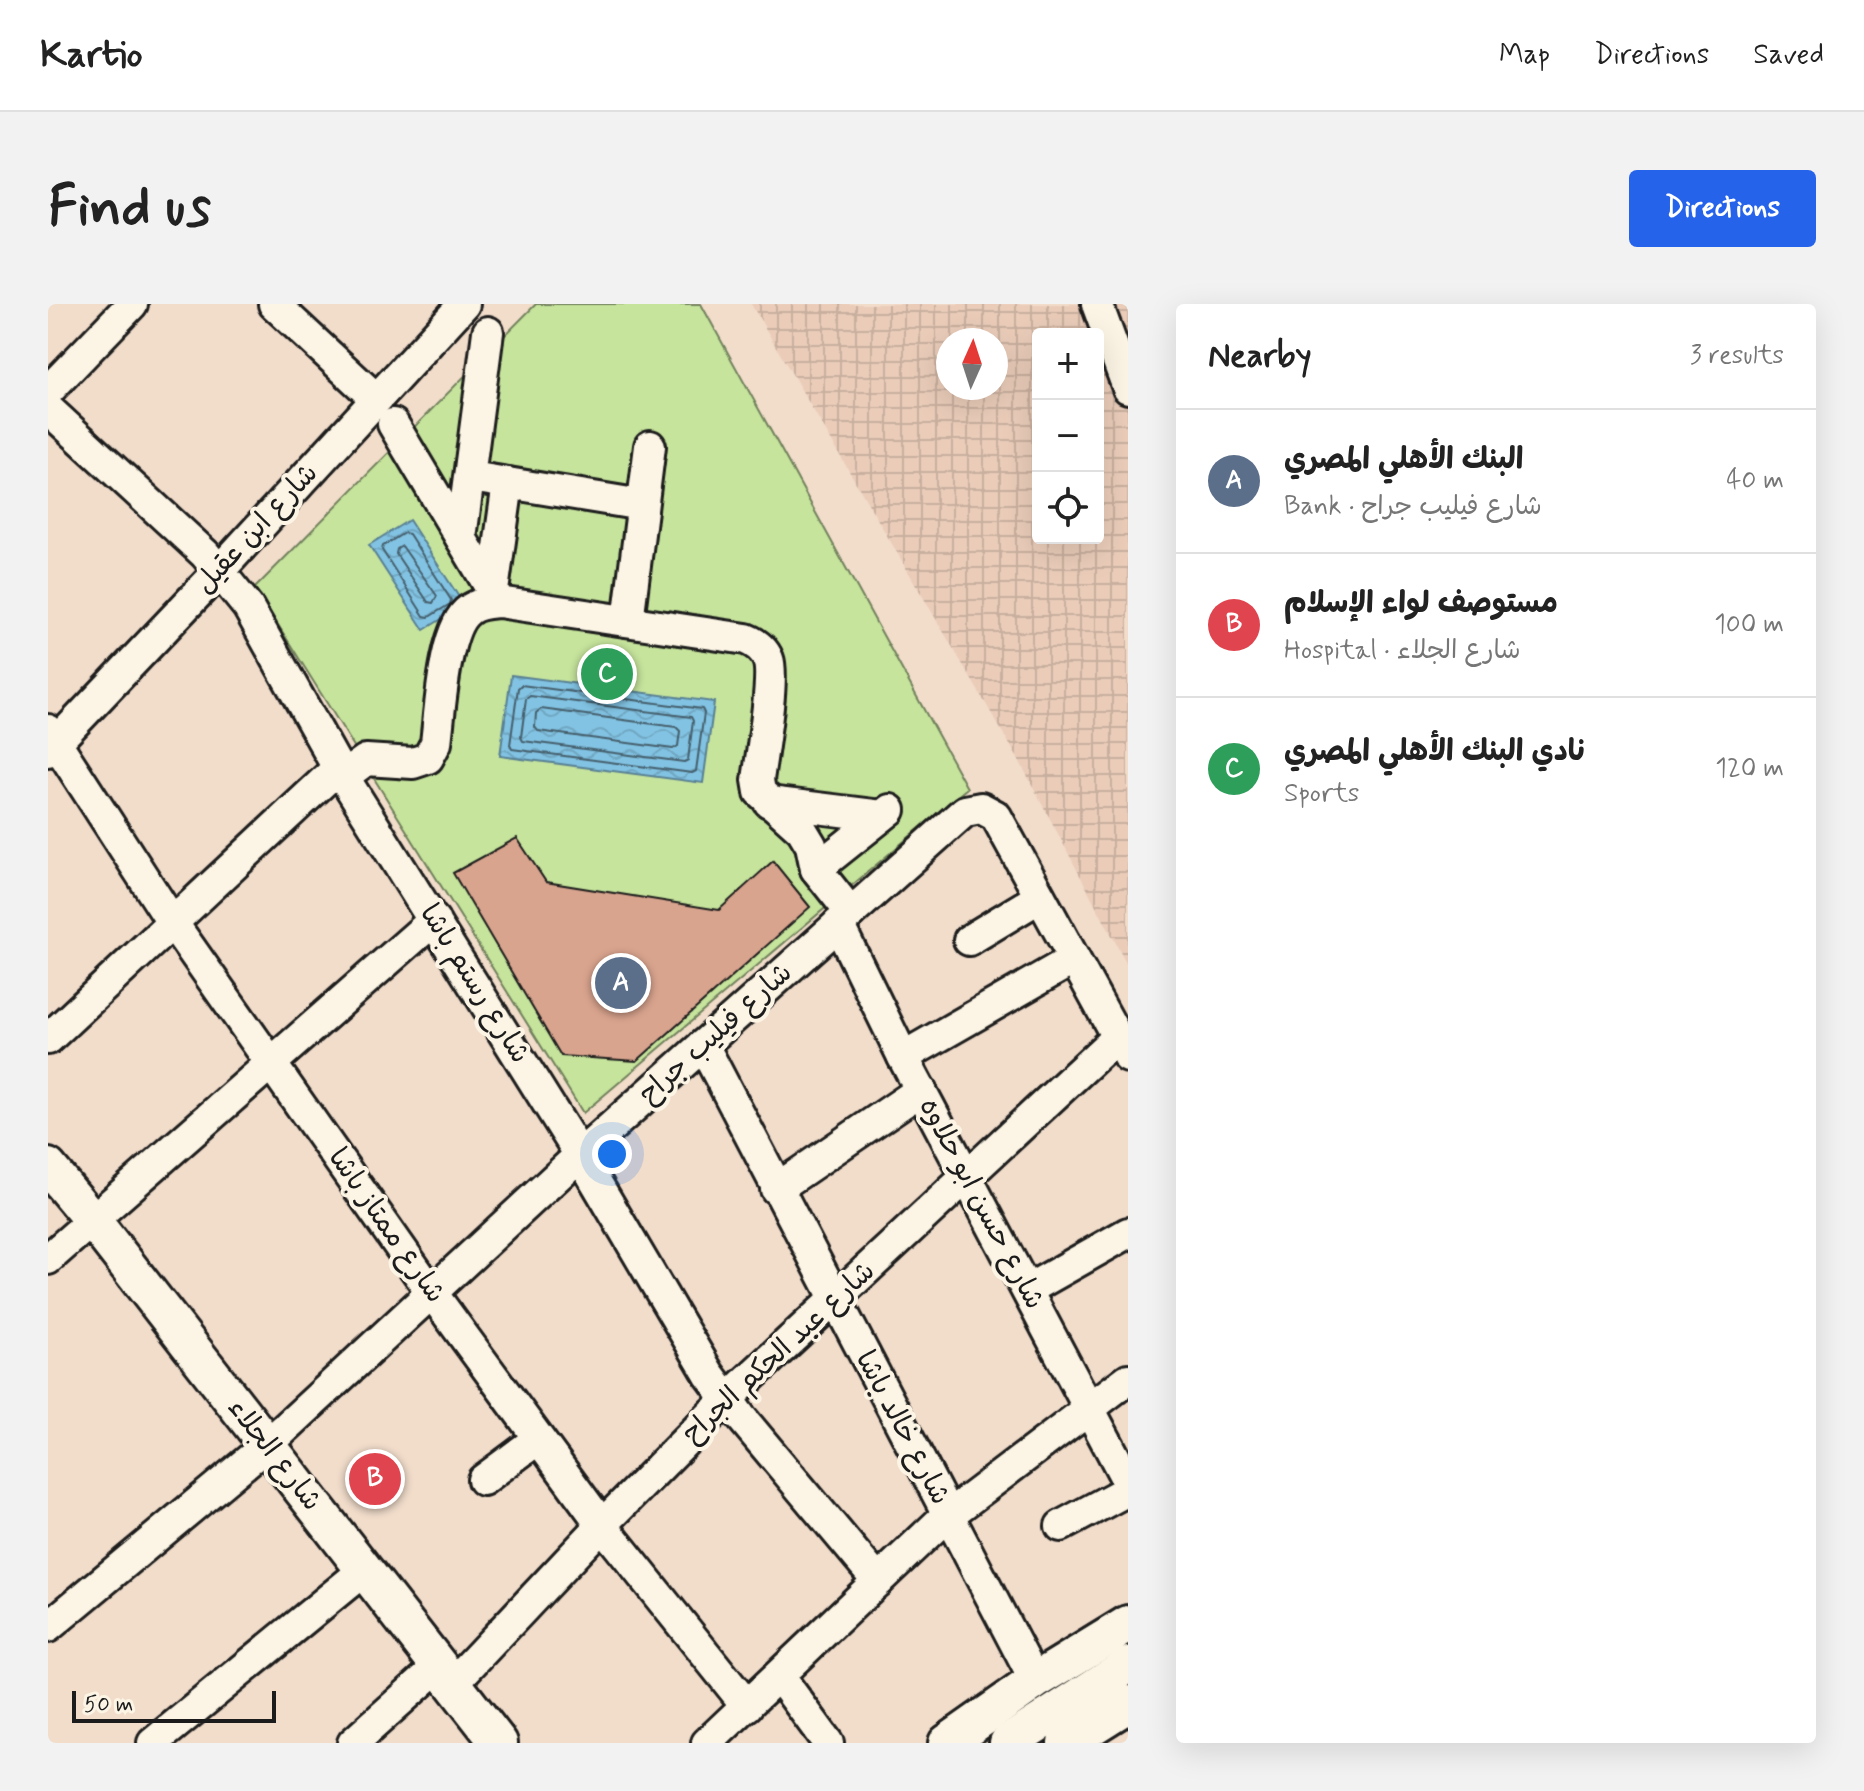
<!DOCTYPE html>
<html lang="en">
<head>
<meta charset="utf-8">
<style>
  :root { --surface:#fff; --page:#f2f2f2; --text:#222; --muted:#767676; --line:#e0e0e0; --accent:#2563eb }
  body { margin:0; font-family:Mynerve,"Playpen Sans Arabic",sans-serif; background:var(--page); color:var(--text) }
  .controls { position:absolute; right:24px; top:24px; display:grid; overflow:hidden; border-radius:8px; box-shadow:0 8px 32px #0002 }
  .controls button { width:72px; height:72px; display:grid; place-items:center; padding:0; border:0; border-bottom:2px solid var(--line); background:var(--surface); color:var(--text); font:40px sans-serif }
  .compass { position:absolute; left:888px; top:24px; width:72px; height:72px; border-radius:50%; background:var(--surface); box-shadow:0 8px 32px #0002; rotate:3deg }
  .scale { position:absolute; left:24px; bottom:20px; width:204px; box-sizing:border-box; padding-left:8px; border:4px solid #1c1c1c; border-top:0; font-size:22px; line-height:28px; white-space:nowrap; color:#1c1c1c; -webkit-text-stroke:6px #fcf5e5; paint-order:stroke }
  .you { position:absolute; left:564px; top:850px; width:28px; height:28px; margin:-20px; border:6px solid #fff; border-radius:50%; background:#1a73e8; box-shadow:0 0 0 12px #1a73e833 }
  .badge { display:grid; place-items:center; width:52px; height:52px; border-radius:50%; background:var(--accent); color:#fff; font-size:26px; font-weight:700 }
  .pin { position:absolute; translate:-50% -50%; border:4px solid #fff; box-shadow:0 2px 8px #0006 }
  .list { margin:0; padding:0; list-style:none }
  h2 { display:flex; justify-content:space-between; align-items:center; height:104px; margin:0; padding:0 32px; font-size:34px }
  h2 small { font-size:26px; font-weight:400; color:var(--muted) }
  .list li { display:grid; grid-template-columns:52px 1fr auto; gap:24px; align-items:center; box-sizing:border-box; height:144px; padding:0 32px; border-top:2px solid var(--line) }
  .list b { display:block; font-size:30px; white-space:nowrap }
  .list p { margin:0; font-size:26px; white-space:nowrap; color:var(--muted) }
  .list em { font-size:26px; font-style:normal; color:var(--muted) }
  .icon { flex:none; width:44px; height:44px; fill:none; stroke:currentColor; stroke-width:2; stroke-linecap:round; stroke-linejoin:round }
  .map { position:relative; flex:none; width:1080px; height:1439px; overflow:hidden; border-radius:8px }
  header { display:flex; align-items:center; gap:48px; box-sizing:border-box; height:112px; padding:0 40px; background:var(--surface); border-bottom:2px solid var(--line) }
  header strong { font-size:38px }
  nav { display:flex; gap:44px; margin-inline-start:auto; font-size:28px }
  .intro { display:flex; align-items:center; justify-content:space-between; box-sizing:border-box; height:192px; padding:0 48px }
  h1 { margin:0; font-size:56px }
  .button { padding:20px 36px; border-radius:8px; background:var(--accent); color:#fff; font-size:28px; font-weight:700 }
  main { display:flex; gap:48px; padding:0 48px }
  aside { flex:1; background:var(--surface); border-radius:8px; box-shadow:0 8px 32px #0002 }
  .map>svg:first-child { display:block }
  .industrial { fill:url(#industrial-grid); fill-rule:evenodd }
  .garden { fill:#c6e49c; stroke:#71805c; stroke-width:2 }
  .water { fill:url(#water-waves); stroke:#598093; stroke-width:2 }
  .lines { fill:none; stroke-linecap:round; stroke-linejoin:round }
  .shore { stroke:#455f6c; stroke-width:2 }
  .building { fill:#d9a48e; stroke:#1c1c1c; stroke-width:2 }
  .minor-casing { stroke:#1c1c1c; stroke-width:36 }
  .major-casing { stroke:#1c1c1c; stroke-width:42 }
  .minor { stroke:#fcf5e5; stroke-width:30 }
  .major { stroke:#fcf5e5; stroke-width:36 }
  .labels { text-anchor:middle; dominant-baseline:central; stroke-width:8; stroke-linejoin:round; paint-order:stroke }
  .street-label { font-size:28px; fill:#1c1c1c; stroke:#fcf5e5 }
</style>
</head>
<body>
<header>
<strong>Kartio</strong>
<nav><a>Map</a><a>Directions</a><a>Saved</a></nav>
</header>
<div class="intro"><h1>Find us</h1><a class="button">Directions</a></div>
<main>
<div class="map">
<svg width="1080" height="1439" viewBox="0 0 1080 1439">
  <defs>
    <pattern id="industrial-grid" width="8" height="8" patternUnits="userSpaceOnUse" patternTransform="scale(2)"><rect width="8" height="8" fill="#eaccb9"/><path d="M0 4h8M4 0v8" fill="none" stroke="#c8af9e"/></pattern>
    <pattern id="water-waves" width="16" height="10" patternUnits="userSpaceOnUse" patternTransform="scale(2)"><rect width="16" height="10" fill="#82c3e3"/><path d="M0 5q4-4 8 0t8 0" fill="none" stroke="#70a7c2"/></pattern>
  </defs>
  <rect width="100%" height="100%" fill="#f2ddcb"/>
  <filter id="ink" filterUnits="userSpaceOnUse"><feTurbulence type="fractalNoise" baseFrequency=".0125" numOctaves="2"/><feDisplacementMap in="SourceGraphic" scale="16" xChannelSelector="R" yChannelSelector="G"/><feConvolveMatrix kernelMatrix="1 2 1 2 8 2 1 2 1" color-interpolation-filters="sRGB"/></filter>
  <g filter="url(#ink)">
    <!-- industrial -->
    <path class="industrial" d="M703,0h377v662l-108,-204zM990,30h60v204h-60zM900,36h48v48h-48z"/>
    <!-- garden -->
    <path class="garden" d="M488,0h165l266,484 -384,325 -328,-525z"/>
    <!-- water -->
    <g class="water">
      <path d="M361,216l55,85 -40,25 -55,-85z"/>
      <path d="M463,371l203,27 -11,81 -203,-27z"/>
    </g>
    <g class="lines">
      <!-- shore -->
      <g class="shore">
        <path d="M356,229l5,1 42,66 -1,4 -21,13 -5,-1 -42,-66 1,-4z"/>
        <path d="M354,242l35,50 -4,7 -5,-1 -32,-48 1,-5z"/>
        <path d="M473,381l181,24 2,4 -8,58 -4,2 -180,-24 -2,-4 8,-57z"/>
        <path d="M482,392l161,21 2,4 -5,39 -4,2 -161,-21 -2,-4 5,-38z"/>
        <path d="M493,405l135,18 4,4 -2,15 -5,3 -135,-18 -3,-4 1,-14z"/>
      </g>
    </g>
    <!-- building -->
    <path class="building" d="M469,534l29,44 173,28 54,-49 37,46 -173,154 -76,-5 -108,-183z"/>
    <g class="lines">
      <!-- minor casing -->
      <g class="minor-casing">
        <g id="minor">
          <path d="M226,0l102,95"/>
          <path d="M1049,0l31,84"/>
          <path d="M0,87l84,-87"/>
          <path d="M0,105l157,145 43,53 90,161 242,387 129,219 31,42 138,165"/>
          <path d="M345,120l106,178"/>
          <path d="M423,173l171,28"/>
          <path d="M413,234l27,-206"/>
          <path d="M445,287l15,-108"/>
          <path d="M580,317l22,-175"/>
          <path d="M0,426l124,192 260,371 170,232 145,181"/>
          <path d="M0,447l172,-181 244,-266"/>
          <path d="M296,472l22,-16 47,3 15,-5 8,-15c4,-31 8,-116 33,-133 9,-7 20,-7 30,-8l247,37c10,4 18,10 22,20 7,17 -7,99 -10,121l2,12 42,38 9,15 5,24 35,44"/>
          <path d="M721,498l113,14"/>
          <path d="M768,565l74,-59"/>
          <path d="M790,620l65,133 225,425"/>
          <path d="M921,636l71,-43"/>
          <path d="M0,735l290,-271"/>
          <path d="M655,741l332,636"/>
          <path d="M855,753l171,-98"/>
          <path d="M728,885l145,-99"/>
          <path d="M0,955l386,-339"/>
          <path d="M979,986l101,-57"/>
          <path d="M435,1176l55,-41"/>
          <path d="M1013,1222l67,-36"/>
          <path d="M0,1323l219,-182 313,-290 385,-344 16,-3 15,8 132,241"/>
          <path d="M731,1372l49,67"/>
          <path d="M406,1378l148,-157 125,-126 390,-362"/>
          <path d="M105,1439l210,-172"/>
          <path d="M305,1439l86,-77"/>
          <path d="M659,1439l235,-223 186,-141"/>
        </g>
      </g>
      <!-- major casing -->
      <g class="major-casing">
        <g id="major">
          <path d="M0,863l45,54 406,522"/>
          <path d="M899,1439l88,-62 93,-57"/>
          <path d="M960,1439l120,-78"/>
          <path d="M1018,1439l62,-39"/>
        </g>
      </g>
      <!-- minor -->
      <use href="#minor" class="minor"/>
      <!-- major -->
      <use href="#major" class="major"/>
    </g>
  </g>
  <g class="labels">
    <!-- street labels -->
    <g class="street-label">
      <text transform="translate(209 225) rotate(-47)">شارع ابن عقيل</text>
      <text transform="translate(426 680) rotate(58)">شارع رستم باشا</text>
      <text transform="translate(668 730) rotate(-42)">شارع فيليب جراح</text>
      <text transform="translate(933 900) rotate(62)">شارع حسن ابو حلاوه</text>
      <text transform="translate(338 922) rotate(55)">شارع ممتاز باشا</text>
      <text transform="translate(731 1049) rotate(-43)">شارع عبد الحكم الجراح</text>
      <text transform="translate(854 1124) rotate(62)">شارع خالد باشا</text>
      <text transform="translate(226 1151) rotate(52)">شارع الجلاء</text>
    </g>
  </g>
</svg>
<div class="controls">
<button>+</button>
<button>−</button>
<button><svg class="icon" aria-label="locate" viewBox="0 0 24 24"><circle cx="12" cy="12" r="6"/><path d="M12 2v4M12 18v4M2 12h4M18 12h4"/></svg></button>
</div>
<svg class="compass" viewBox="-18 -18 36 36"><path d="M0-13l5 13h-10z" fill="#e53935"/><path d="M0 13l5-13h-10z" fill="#767676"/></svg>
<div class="scale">50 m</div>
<div class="you"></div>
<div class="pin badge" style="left:573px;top:679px;background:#5c6f8a">A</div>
<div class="pin badge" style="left:327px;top:1175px;background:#e0444e">B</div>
<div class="pin badge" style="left:559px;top:370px;background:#2e9e5b">C</div>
</div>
<aside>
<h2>Nearby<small>3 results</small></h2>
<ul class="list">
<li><span class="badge" style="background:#5c6f8a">A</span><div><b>البنك الأهلي المصري</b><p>Bank · شارع فيليب جراح</p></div><em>40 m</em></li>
<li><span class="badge" style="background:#e0444e">B</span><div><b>مستوصف لواء الإسلام</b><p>Hospital · شارع الجلاء</p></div><em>100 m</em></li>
<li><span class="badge" style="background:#2e9e5b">C</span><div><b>نادي البنك الأهلي المصري</b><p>Sports</p></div><em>120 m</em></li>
</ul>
</aside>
</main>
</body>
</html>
